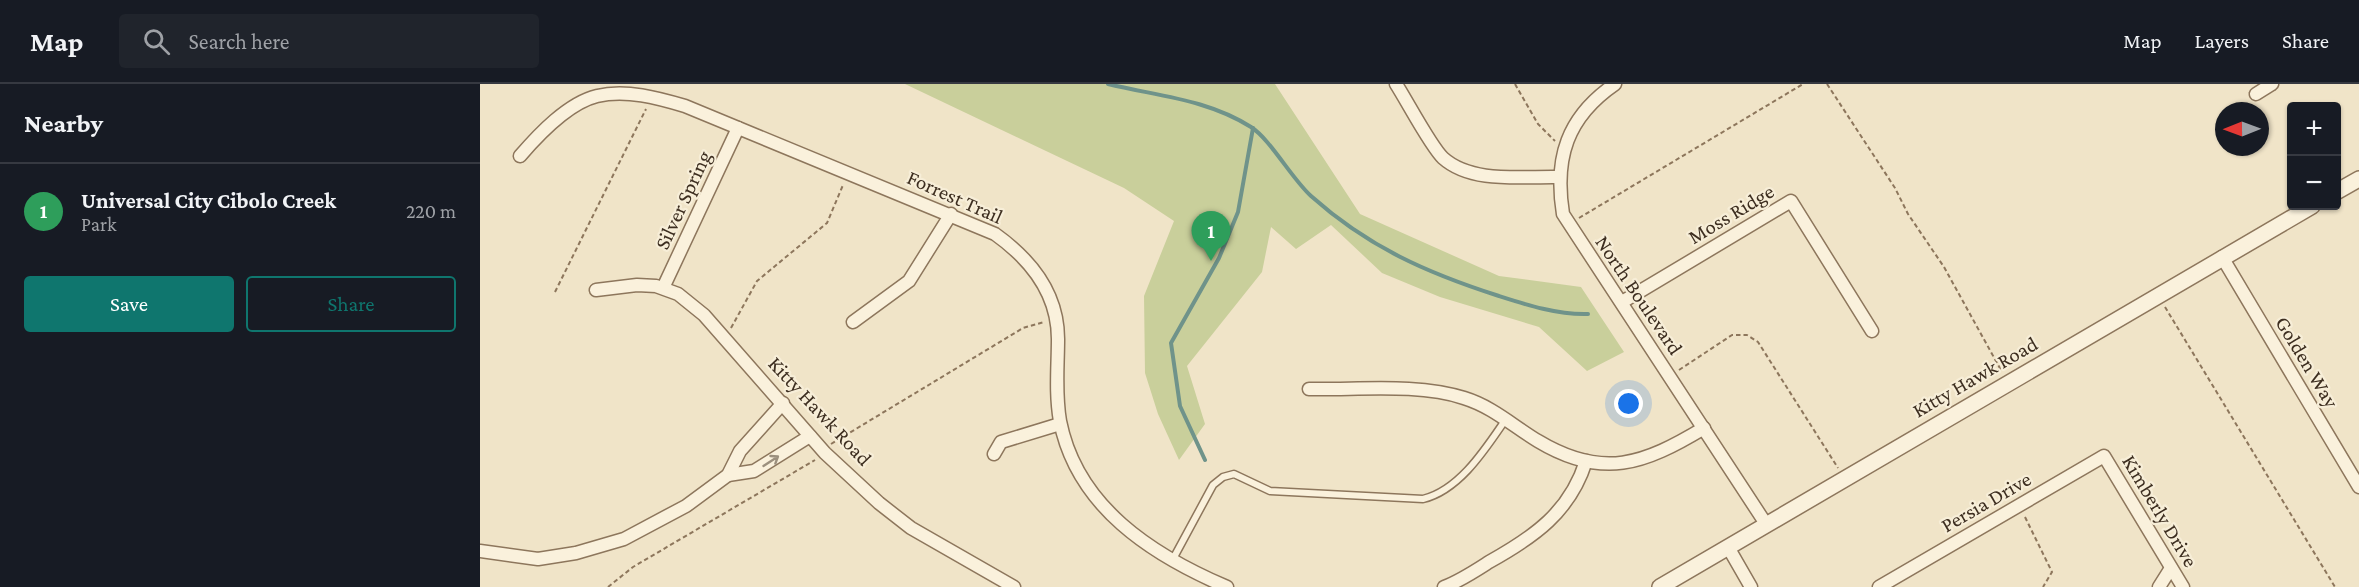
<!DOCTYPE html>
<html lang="en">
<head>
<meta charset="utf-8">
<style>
  :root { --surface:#171b24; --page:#20242c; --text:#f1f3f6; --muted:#9ea1a6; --line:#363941; --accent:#0f766e }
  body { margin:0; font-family:"Crimson Pro",serif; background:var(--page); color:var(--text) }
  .controls { position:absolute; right:18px; top:18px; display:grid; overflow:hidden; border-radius:6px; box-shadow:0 2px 4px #0004 }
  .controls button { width:54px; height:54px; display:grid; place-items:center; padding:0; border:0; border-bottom:2px solid var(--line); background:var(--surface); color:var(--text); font:30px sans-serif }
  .compass { position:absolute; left:1735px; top:18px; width:54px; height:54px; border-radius:50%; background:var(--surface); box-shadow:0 2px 4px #0004; rotate:269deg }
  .you { position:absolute; left:1149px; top:320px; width:21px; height:21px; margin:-15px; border:4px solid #fff; border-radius:50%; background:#1a73e8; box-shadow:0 0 0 9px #1a73e833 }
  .badge { display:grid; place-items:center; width:39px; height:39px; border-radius:50%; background:var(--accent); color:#fff; font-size:20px; font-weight:700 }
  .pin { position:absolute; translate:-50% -50px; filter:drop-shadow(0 2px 3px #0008) }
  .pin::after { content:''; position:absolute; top:32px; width:21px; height:18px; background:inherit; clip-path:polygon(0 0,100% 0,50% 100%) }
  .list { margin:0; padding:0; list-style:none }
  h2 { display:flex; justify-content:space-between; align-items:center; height:78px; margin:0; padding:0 24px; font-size:26px }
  h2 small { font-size:20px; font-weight:400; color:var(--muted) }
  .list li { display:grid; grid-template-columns:39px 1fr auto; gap:18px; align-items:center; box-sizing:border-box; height:96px; padding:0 24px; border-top:2px solid var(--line) }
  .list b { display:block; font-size:22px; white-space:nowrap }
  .list p { margin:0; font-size:20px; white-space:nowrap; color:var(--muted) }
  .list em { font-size:20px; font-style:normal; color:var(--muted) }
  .actions { display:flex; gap:12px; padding:18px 24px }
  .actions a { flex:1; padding:14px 0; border:2px solid var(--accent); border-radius:6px; text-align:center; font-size:21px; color:var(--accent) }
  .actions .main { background:var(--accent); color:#fff }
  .icon { flex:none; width:33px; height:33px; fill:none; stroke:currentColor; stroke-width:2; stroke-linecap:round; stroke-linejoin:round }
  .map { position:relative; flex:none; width:1879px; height:503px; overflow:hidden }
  header { display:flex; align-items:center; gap:36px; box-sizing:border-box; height:84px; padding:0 30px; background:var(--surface); border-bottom:2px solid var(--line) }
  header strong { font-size:28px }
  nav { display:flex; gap:33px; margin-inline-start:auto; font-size:21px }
  .search { width:420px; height:54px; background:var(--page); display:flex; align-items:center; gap:15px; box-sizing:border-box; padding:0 21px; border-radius:6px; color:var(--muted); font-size:22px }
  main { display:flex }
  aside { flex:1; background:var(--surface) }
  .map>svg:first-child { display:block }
  .green { fill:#c9cf9b }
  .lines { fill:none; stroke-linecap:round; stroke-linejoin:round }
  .stream { stroke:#6f938a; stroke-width:4 }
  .service-casing { stroke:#8d765c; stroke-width:9 }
  .minor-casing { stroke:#8d765c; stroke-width:15 }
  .tertiary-casing { stroke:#8d765c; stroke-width:18 }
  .path { stroke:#8d765c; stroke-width:2; stroke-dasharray:4.5 3; stroke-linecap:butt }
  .service { stroke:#faf1dc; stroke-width:6 }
  .minor { stroke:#faf1dc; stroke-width:12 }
  .tertiary { stroke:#faf1dc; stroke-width:15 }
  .oneway { stroke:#9c907e }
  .labels { text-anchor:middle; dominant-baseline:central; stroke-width:4.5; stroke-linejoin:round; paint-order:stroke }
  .street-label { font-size:21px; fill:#3d2e20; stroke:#f7eed8 }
</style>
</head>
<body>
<header>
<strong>Map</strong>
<div class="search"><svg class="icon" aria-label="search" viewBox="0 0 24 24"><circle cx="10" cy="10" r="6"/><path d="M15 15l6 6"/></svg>Search here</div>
<nav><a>Map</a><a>Layers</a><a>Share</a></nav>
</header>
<main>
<aside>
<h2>Nearby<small></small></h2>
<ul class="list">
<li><span class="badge" style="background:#2e9e5b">1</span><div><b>Universal City Cibolo Creek</b><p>Park</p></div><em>220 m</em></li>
</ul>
<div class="actions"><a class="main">Save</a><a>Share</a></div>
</aside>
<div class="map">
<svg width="1879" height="503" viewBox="0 0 1879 503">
  <rect width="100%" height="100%" fill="#f0e4c8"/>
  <!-- green -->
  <path class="green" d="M425,0h370l85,130 139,62 82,11 43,65 -37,19 -48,-44 -99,-30 -58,-24 -51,-48 -35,24 -25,-22 -9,45 -75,94 18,58 -26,36 -21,-46 -13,-41 -1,-77 30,-75 -50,-33z"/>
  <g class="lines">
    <!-- stream -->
    <g class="stream">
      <path d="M628,0c49,12 99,15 143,43 19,12 41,52 60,69 57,51 116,77 188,100 28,9 59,19 89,18"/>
      <path d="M725,376l-25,-54 -9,-63 48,-85 19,-46 15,-84"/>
    </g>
    <!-- service casing -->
    <g class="service-casing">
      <path id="service" d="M693,475l40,-74 10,-8 11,-3 36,17 153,8c37,-9 63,-51 83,-80"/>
    </g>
    <!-- minor casing -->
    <g class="minor-casing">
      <g id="minor">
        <path d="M916,0c11,17 35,63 47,74 29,26 80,18 116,19"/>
        <path d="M1135,0c-48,33 -61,74 -52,130l203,310"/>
        <path d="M1776,10l16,-10"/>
        <path d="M40,72c19,-22 48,-53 77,-60 29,-7 61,2 88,10l310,128c35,25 63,59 63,105 0,27 -3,54 2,82 17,86 92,134 167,166"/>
        <path d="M1742,173l137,230"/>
        <path d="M183,204l75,-160"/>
        <path d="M116,206l41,-5 19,1 22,8 26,21 121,138 54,50 32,25 103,59"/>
        <path d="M1142,218l169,-101 81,130"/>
        <path d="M373,238l56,-41 42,-67"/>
        <path d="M829,305c49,1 109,-6 155,9 29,9 49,28 74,43 65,39 106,23 166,-13"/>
        <path d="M514,370l7,-12 59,-18"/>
        <path d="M248,391l26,-4 56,-35"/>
        <path d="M1248,463l23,40"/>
        <path d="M0,467l58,8 38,-6 48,-14 62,-33 42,-31 12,-24 43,-48"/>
        <path d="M964,503c16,-6 31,-16 45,-25 45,-25 81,-50 97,-101"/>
        <path d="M1399,503l225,-131 79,131"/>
        <path d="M1679,503l12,-19"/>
      </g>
    </g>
    <!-- tertiary casing -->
    <g class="tertiary-casing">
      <g id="tertiary">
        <path d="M1856,108l23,-13"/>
        <path d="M1180,503l652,-381"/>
      </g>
    </g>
    <!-- path -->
    <g class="path">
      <path d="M1035,0l23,40 17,17"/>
      <path d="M1347,0l68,104 13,26 36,53 58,105"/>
      <path d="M1099,134l224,-134"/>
      <path d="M75,208l91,-183"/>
      <path d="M1685,223l170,280"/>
      <path d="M251,244l26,-47 70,-58 16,-38"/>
      <path d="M1199,286l53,-35h15l11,7 80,126"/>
      <path d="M351,360l192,-116 21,-6"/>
      <path d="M1545,433l27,55 -9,15"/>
      <path d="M128,503l25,-20 182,-107"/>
    </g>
    <!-- service -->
    <use href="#service" class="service"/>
    <!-- minor -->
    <use href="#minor" class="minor"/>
    <!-- tertiary -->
    <use href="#tertiary" class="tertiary"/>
  </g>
  <!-- one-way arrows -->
  <defs><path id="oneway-shaft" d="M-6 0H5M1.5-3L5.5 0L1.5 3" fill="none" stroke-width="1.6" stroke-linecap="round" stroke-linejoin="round" transform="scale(1.5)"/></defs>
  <use class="oneway" href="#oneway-shaft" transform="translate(291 377) rotate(-33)"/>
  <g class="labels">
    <!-- street labels -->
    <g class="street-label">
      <text transform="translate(475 113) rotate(24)">Forrest Trail</text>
      <text transform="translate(203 116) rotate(-65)">Silver Spring</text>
      <text transform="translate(1251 130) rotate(-31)">Moss Ridge</text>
      <text transform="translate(1159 211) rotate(56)">North Boulevard</text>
      <text transform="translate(1827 278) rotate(59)">Golden Way</text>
      <text transform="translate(1495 293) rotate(-30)">Kitty Hawk Road</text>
      <text transform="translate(340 327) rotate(47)">Kitty Hawk Road</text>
      <text transform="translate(1506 418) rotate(-30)">Persia Drive</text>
      <text transform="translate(1680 427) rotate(59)">Kimberly Drive</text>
    </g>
  </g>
</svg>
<div class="controls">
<button>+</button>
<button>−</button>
</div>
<svg class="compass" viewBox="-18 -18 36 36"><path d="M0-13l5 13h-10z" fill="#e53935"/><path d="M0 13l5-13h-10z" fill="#9ea1a6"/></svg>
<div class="you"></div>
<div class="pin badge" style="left:731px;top:177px;background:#2e9e5b">1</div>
</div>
</main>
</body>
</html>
